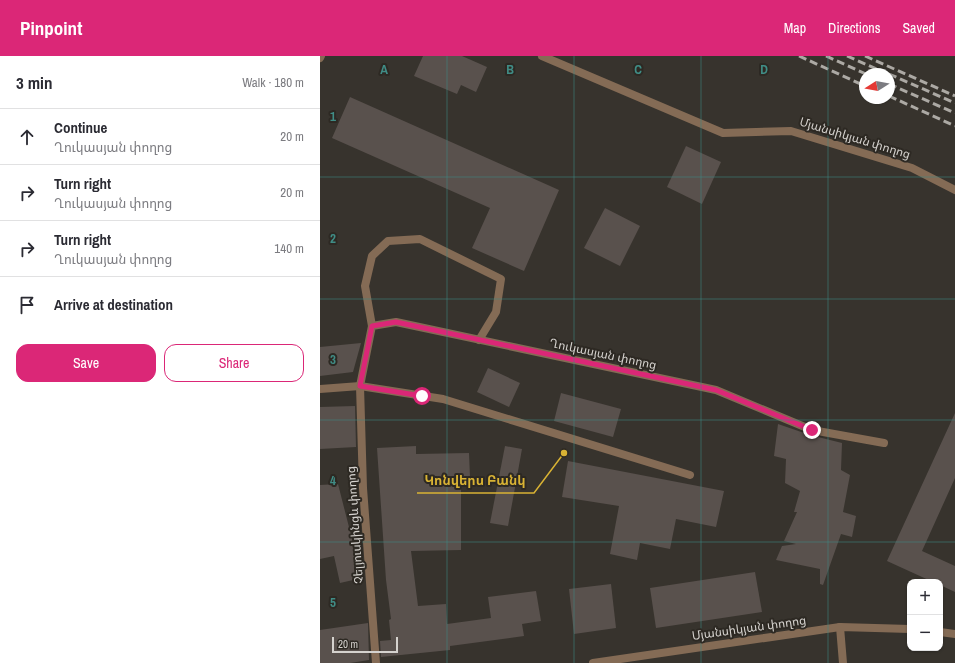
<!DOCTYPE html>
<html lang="en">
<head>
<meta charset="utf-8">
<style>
  :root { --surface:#fff; --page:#f2f2f3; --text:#2b2b33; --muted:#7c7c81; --line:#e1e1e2; --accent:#db2777 }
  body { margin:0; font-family:"Archivo Narrow","Noto Sans Armenian",sans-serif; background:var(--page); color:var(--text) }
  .controls { position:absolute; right:12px; bottom:12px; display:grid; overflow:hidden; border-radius:8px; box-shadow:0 1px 3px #0004 }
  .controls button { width:36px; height:36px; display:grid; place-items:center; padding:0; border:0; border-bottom:1px solid var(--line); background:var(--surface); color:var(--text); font:20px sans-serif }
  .compass { position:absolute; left:539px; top:12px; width:36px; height:36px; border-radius:50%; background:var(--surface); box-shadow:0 1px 3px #0004; rotate:259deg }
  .scale { position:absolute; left:12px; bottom:10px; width:66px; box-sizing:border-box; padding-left:4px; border:2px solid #d5d2ce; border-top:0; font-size:11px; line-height:14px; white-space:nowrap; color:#d5d2ce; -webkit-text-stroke:3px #2d2923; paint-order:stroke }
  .stop { position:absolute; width:12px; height:12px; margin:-9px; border:3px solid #db2777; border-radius:50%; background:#fff }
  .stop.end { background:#db2777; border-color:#fff; box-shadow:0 1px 4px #0008 }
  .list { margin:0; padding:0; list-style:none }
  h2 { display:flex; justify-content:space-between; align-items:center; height:52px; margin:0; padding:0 16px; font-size:17px }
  h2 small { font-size:13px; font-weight:400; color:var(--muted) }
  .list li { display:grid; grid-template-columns:26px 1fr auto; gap:12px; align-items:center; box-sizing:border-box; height:56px; padding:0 16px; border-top:1px solid var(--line) }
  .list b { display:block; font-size:15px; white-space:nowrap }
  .list p { margin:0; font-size:13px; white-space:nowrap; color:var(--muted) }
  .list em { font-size:13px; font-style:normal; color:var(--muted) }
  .actions { display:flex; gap:8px; padding:12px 16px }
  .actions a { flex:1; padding:9px 0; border:1px solid var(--accent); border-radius:12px; text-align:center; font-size:14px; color:var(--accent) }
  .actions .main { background:var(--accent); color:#fff }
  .icon { flex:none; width:22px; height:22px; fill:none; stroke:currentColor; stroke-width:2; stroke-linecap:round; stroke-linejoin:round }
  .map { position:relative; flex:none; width:635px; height:607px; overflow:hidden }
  header { display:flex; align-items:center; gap:24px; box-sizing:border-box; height:56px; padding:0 20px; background:var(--accent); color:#fff }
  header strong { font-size:19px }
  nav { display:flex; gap:22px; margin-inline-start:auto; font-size:14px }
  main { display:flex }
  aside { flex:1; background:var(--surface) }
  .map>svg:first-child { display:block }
  .building { fill:#59514d }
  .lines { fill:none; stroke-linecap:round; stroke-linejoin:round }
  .lane { stroke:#846b55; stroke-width:8 }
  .street { stroke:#846b55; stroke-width:8 }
  .rail { stroke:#aca9a4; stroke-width:3; stroke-dasharray:8 4; stroke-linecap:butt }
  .route { stroke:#db2777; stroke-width:5 }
  .grid { fill:none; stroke:#408d86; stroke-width:1; stroke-opacity:0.55 }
  .labels { text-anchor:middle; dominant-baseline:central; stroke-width:4; stroke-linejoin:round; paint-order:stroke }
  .street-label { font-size:12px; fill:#d5d2ce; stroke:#2d2923 }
  .grid-label { font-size:13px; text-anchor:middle; font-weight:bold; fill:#408d86; stroke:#2d2923; stroke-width:4; stroke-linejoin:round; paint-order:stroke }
  .leader { fill:none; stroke:#d9b334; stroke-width:1.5 }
  .callout-dot { fill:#d9b334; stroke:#2d2923; stroke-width:1.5 }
  .callout-label { font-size:13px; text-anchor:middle; font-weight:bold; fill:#d9b334; stroke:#2d2923; stroke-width:4; stroke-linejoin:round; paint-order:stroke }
</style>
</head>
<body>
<header>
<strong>Pinpoint</strong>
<nav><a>Map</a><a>Directions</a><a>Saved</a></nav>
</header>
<main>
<aside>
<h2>3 min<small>Walk · 180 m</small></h2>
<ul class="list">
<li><svg class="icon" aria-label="ahead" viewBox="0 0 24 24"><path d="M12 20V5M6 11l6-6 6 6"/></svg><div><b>Continue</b><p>Ղուկասյան փողոց</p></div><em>20 m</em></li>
<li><svg class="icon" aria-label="right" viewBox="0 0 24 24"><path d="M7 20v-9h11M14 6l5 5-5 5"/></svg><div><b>Turn right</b><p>Ղուկասյան փողոց</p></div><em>20 m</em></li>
<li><svg class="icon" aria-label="right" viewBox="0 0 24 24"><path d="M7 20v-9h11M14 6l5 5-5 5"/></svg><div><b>Turn right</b><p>Ղուկասյան փողոց</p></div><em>140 m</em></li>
<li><svg class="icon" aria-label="arrive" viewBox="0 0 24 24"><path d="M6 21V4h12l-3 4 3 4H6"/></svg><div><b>Arrive at destination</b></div></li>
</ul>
<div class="actions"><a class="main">Save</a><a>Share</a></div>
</aside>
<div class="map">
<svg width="635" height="607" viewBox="0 0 635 607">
  <rect width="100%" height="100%" fill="#37332d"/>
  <!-- building -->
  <g class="building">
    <path d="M103,0h39l25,11 -11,25 -15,-7 -4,9 -43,-18z"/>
    <path d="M30,41l209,93 -35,81 -52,-23 18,-40 -158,-70z"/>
    <path d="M366,90l35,16 -19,42 -35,-17z"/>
    <path d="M285,152l35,18 -20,40 -36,-18z"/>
    <path d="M41,287l-8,29 -33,4v-29z"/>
    <path d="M168,312l32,15 -11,24 -32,-15z"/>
    <path d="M241,337l60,16 -8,28 -59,-16z"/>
    <path d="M35,350l1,41 -36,2v-42z"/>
    <path d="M635,357v65l-33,73 33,15v26l-15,-7v-3h-7l-46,-21z"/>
    <path d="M458,368l32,11 32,8 -1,27 9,5 -7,37 13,4 -4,21 -11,-3 -18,51 -3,-1v-15l-44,-9 6,-14 14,-2 -12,-3 13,-29h-3l6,-21 -15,-8 1,-24 -12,-3z"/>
    <path d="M96,390v8l53,-1 1,24h-9v73l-50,1 7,55 28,-2 1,20 44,-6 -3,-21 48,-6 5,30 -19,3 2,12 -74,10v4l-69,7 -1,-16 11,-1 -2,-20 2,-1 -5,-39 -9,-132z"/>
    <path d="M185,390l17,3 -14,77 -18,-3z"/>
    <path d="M248,405l156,30 -8,36 -40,-8 -6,30 -30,-6 -3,17 -27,-6 9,-48 -57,-9z"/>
    <path d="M18,428l24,94 -22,5 -6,-27 -14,3v-74z"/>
    <path d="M435,516l7,40 -106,16 -6,-40z"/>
    <path d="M291,528l5,44 -42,6 -5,-45z"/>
    <path d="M48,567l1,37 -19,3h-30v-33z"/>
  </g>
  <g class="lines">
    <!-- lane -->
    <path class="lane" d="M52,270l-7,-40 7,-30 16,-15 32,-2 81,40 -5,33 -17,28"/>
    <!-- street -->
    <g class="street">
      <path d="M222,0l181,77 68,-2 121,37 43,22"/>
      <path d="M0,2l1,-2"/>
      <path d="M0,333l40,-3 83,13 247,76"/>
      <path d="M520,571l3,36"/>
      <path d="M620,576l15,2"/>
      <path d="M56,607l-13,-175 -3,-102 12,-60 24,-4 320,68 96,40 72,13"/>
      <path d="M273,607l247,-36 70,2"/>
    </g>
    <!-- rail -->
    <g class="rail">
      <path d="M479,0l66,30"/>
      <path d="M506,0l40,18"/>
      <path d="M527,0l41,18"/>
      <path d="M545,0l90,40"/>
      <path d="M569,18l66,29"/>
      <path d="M569,28l66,29"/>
      <path d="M569,40l66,30"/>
    </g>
  </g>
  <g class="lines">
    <!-- route -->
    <path class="route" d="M102,340l-62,-10 12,-60 24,-4 320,68 96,40"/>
  </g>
  <!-- grid -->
  <path class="grid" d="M127,0v607M254,0v607M381,0v607M508,0v607M0,121h635M0,243h635M0,364h635M0,486h635"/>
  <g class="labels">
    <!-- street labels -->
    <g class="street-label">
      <text transform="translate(535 82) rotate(17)">Մյանսիկյան փողոց</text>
      <text transform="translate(283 298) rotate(12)">Ղուկասյան փողոց</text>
      <text transform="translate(35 469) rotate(-94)">Չելյուսկինցև փողոց</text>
      <text transform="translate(429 572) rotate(-8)">Մյանսիկյան փողոց</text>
    </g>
  </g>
  <g class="grid-label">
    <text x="64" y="18">A</text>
    <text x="190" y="18">B</text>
    <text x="318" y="18">C</text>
    <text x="444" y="18">D</text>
    <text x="13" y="65">1</text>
    <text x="13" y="187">2</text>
    <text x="13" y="308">3</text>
    <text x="13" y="429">4</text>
    <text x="13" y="551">5</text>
  </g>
  <!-- callouts -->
  <path class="leader" d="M244 397L214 437H97"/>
  <circle class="callout-dot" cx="244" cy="397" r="4"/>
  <g class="callout-label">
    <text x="155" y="429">Կոնվերս Բանկ</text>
  </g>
</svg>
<div class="controls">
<button>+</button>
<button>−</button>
</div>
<svg class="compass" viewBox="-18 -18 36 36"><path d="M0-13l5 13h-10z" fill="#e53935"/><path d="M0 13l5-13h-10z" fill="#7c7c81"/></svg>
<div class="scale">20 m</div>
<div class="stop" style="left:102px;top:340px"></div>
<div class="stop end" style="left:492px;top:374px"></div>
</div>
</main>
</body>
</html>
